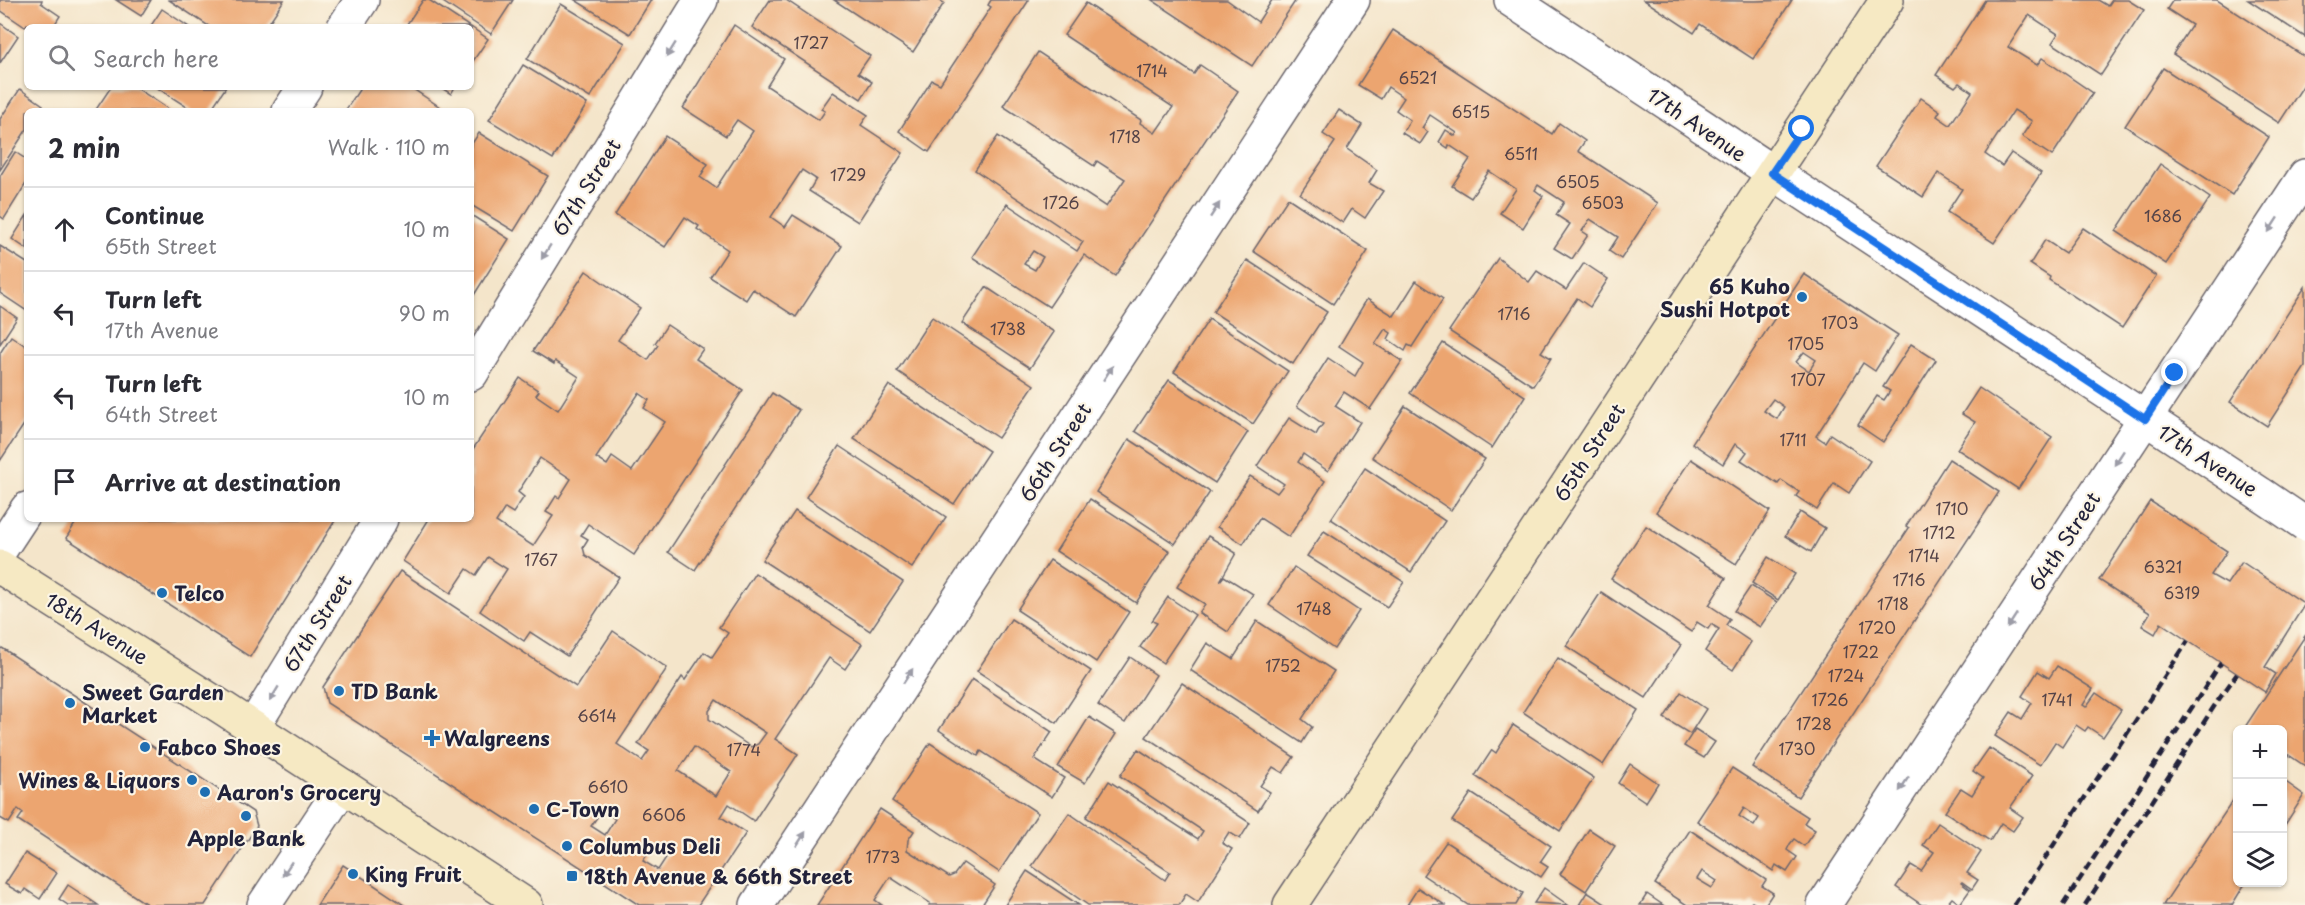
<!DOCTYPE html>
<html lang="en">
<head>
<meta charset="utf-8">
<style>
  :root { --surface:#fff; --page:#f7f7f7; --text:#2b2b33; --muted:#7c7c81; --line:#e1e1e2 }
  body { margin:0; font-family:"Playpen Sans",sans-serif; background:var(--page); color:var(--text) }
  .controls { position:absolute; right:18px; bottom:18px; display:grid; overflow:hidden; border-radius:9px; box-shadow:0 2px 4px #0004 }
  .controls button { width:54px; height:54px; display:grid; place-items:center; padding:0; border:0; border-bottom:2px solid var(--line); background:var(--surface); color:var(--text); font:30px sans-serif }
  .stop { position:absolute; width:18px; height:18px; margin:-14px; border:4px solid #1a73e8; border-radius:50%; background:#fff }
  .stop.end { background:#1a73e8; border-color:#fff; box-shadow:0 2px 6px #0008 }
  .list { margin:0; padding:0; list-style:none }
  h2 { display:flex; justify-content:space-between; align-items:center; height:78px; margin:0; padding:0 24px; font-size:26px }
  h2 small { font-size:20px; font-weight:400; color:var(--muted) }
  .list li { display:grid; grid-template-columns:39px 1fr auto; gap:18px; align-items:center; box-sizing:border-box; height:84px; padding:0 24px; border-top:2px solid var(--line) }
  .list b { display:block; font-size:22px; white-space:nowrap }
  .list p { margin:0; font-size:20px; white-space:nowrap; color:var(--muted) }
  .list em { font-size:20px; font-style:normal; color:var(--muted) }
  .icon { flex:none; width:33px; height:33px; fill:none; stroke:currentColor; stroke-width:2; stroke-linecap:round; stroke-linejoin:round }
  .map { position:relative; flex:none; width:2305px; height:905px; overflow:hidden }
  .search { position:absolute; background:var(--surface); box-shadow:0 2px 4px #0004; left:24px; top:24px; width:450px; height:66px; display:flex; align-items:center; gap:15px; box-sizing:border-box; padding:0 21px; border-radius:9px; color:var(--muted); font-size:22px }
  .panel { position:absolute; background:var(--surface); box-shadow:0 2px 4px #0004; left:24px; top:108px; width:450px; height:414px; border-radius:9px }
  .map>svg:first-child { display:block }
  .building { fill:#eca570; fill-rule:evenodd }
  .lines { fill:none; stroke-linecap:round; stroke-linejoin:round }
  .street-casing { stroke:#6c666d; stroke-width:36 }
  .secondary-casing { stroke:#6c666d; stroke-width:36 }
  .street { stroke:#fff; stroke-width:33 }
  .secondary { stroke:#f6e9c3; stroke-width:33 }
  .rail { stroke:#22223b; stroke-width:4.5; stroke-dasharray:9 4.5; stroke-linecap:butt }
  .street-bridge-casing { stroke:#6c666d; stroke-width:36; stroke-linecap:butt }
  .street-bridge { stroke:#fff; stroke-width:33 }
  .oneway { fill:#9c9ca7 }
  .route { stroke:#1a73e8; stroke-width:8 }
  .poi-dot { fill:#1f6fb2; stroke:#fcf5e5; stroke-width:2 }
  .labels { text-anchor:middle; dominant-baseline:central; stroke-width:4.5; stroke-linejoin:round; paint-order:stroke }
  .number-label { font-size:16px; fill:#544348 }
  .street-label { font-size:20px; fill:#22223b; stroke:#fcf5e5 }
  .poi-label { font-size:20px; font-weight:bold; fill:#22223b; stroke:#fcf5e5; text-anchor:start }
</style>
</head>
<body>
<div class="map">
<svg width="2305" height="905" viewBox="0 0 2305 905">
  <rect width="100%" height="100%" fill="#fcf5e5"/>
  <filter id="ink" filterUnits="userSpaceOnUse"><feTurbulence type="fractalNoise" baseFrequency=".0167" numOctaves="2"/><feDisplacementMap in="SourceGraphic" scale="12" xChannelSelector="R" yChannelSelector="G"/><feConvolveMatrix kernelMatrix="1 2 1 2 8 2 1 2 1" color-interpolation-filters="sRGB"/></filter>
  <filter id="wash" filterUnits="userSpaceOnUse"><feTurbulence type="fractalNoise" baseFrequency=".008" numOctaves="4" result="noise"/><feDisplacementMap in="SourceGraphic" scale="24" xChannelSelector="R" yChannelSelector="G"/><feGaussianBlur stdDeviation="1.35" result="paint"/><feColorMatrix in="noise" values="0 0 0 0 0 0 0 0 0 0 0 0 0 0 0 0 0 1.4 0 .05"/><feComposite in="paint" operator="in"/></filter>
  <g filter="url(#wash)">
    <rect width="100%" height="100%" fill="#f4e5ca"/>
    <g id="blocks">
      <!-- building -->
      <g class="building">
        <path d="M0,0h42l-1,3 19,13 -7,11h-21l-5,-3 -2,3 -25,-17z"/>
        <path d="M116,0h35l-10,16z"/>
        <path d="M169,0h115l-18,27h-56z"/>
        <path d="M423,0h6l41,27h-65z"/>
        <path d="M440,0h73l-22,34z"/>
        <path d="M575,0h76l-21,34z"/>
        <path d="M770,0h16l84,56 -12,17 14,9 -11,17 -109,-72z"/>
        <path d="M834,0h105l5,3 -31,49z"/>
        <path d="M991,0h38l-100,152 -30,-21 33,-51 8,4 51,-77 -3,-2z"/>
        <path d="M1152,0h75l31,22 14,-22h24l-44,66z"/>
        <path d="M1644,0l111,1 37,-1 -39,59 -53,-35 -6,9z"/>
        <path d="M1985,0h113l10,6 4,-6h16l16,10 -43,65 -49,-32 6,-9 -29,-19 -21,32 29,18 5,-7 51,35 -41,63 -30,-20 10,-15 -18,-11 -29,44 17,12 9,-13 30,20 -47,70 -47,-31 15,-23 -24,-16 -15,24 -47,-31 45,-68 19,13 -3,5 13,9 22,-33 -13,-9 -4,4 -19,-12z"/>
        <path d="M2173,0h44l88,57v26l-26,40 -106,-69 19,-29 -25,-16z"/>
        <path d="M2248,0h57v37z"/>
        <path d="M1086,3l108,71 6,-9 38,26 -123,185 -31,-21 -35,52 -77,-50 35,-53 70,47 6,-9 -108,-72 23,-34 108,71 19,-28 -28,-18 -3,5 -91,-60 35,-54 103,68 -1,3 15,10 18,-26 -109,-72zM1033,251l10,6 -8,13 -11,-6z"/>
        <path d="M561,4l64,39 -35,55 -63,-39z"/>
        <path d="M162,9l27,18h-39z"/>
        <path d="M0,23l18,13 -18,27z"/>
        <path d="M734,25l50,34 -17,27 52,34 6,-9 -4,-2 12,-17 35,23 -7,10 42,28 -45,69 -49,-31 7,-12 -14,-9 -31,47 14,10 8,-12 49,31 -46,71 -43,-28 -7,11 -36,-23 18,-27 -31,-21 2,-3 -14,-9 -20,30 -50,-32 50,-79 43,28 -8,13 16,11 37,-57 -16,-11 -11,16 -43,-28z"/>
        <path d="M471,27l17,12 -17,25z"/>
        <path d="M1393,30l159,104 7,-11 26,18 -7,10 80,52 -37,56 -12,-8 9,-14 -28,-18 -8,12 6,4 -16,24 -18,-11 16,-24 -14,-9 8,-13 -26,-17 -3,5 8,6 -20,32 -23,-15 16,-24 -27,-18 -18,27 -19,-12 18,-27 -21,-14 -1,3 -9,-6 7,-12 9,6 2,-3 -27,-18 -8,13 6,4 -8,12 -18,-11 8,-13 -14,-10 8,-12 -16,-11 -7,12 -23,-14z"/>
        <path d="M523,65l64,39 -34,55 -64,-39z"/>
        <path d="M2163,68l106,69 -37,58 -107,-69z"/>
        <path d="M111,87h24l36,24h-76z"/>
        <path d="M156,87h70l-16,24h-17z"/>
        <path d="M361,87h49l36,24h-101z"/>
        <path d="M440,87h15l-4,7z"/>
        <path d="M20,89l23,16 -4,6h-12v18l-27,41v-51z"/>
        <path d="M1339,110l23,15 -15,24 30,21 -8,13 14,8 -18,27 -13,-9 -9,14 -43,-29 35,-52 -12,-8z"/>
        <path d="M479,133l69,43 -34,55 -43,-26v-60z"/>
        <path d="M15,152l12,8v22l-23,37 -4,-3v-40z"/>
        <path d="M2160,164l50,34 -44,66 -50,-33z"/>
        <path d="M1288,198l80,53 -35,53 -80,-53z"/>
        <path d="M27,215v34l-15,-10z"/>
        <path d="M471,215l38,24 -35,56 -3,-1z"/>
        <path d="M2083,228l73,48 -34,52 -73,-48 1,-3 -20,-13 15,-24 20,13z"/>
        <path d="M0,246l27,17v48l-27,-18z"/>
        <path d="M1498,258l31,24 8,-11 29,19 18,-27 24,16 -18,28 -13,-9 -36,54 10,6 -18,28 -84,-55z"/>
        <path d="M1247,260l80,52 -34,52 -80,-52z"/>
        <path d="M586,271l54,37 -22,32 30,20 10,-15 -3,-2 12,-18 36,24 -7,10 47,31 -109,165 -46,-31 -7,11 7,4 -5,8 2,8 34,22 -52,79 -37,-24 -6,9 -44,-30 27,-42 -19,-12 -12,18 -9,-6 -16,24 -48,-32 26,-42h42v-67l49,-74 19,13 -3,4 22,15 21,-33 -24,-16 -1,3 -21,-13zM639,393l10,7 -5,8 21,14 -33,49 -20,-14 -5,8 -11,-7zM540,458l31,21 -12,19 -3,-2 -10,16 7,4 -20,30 -37,-24 9,-14 8,5 11,-16 -6,-5z"/>
        <path d="M1804,274l94,61 -23,36 -12,-8 -47,73 9,6 5,-8 40,27 -21,32 -15,-10 -17,27 -21,-14 3,-4 -18,-12 -3,4 -37,-24 6,-8 -12,-8 -12,20 -31,-21zM1804,352l12,8 -7,11 -13,-9zM1773,399l11,8 -7,12 -13,-8z"/>
        <path d="M1416,281l27,18 -31,48 -4,-2 -3,6 -17,-12 3,-6 -6,-4 -10,15 27,17 -32,48 -26,-17 -9,14 25,16 -32,49 -25,-17 -5,8 27,19 -36,56 -29,-19 -17,26 -26,-17 33,-51 27,17 7,-9 -27,-18 32,-48 27,17 2,-4 5,-7 -26,-18 31,-48 27,18 8,-14 -24,-16 28,-47 27,17z"/>
        <path d="M986,287l68,45 -24,36 -68,-45z"/>
        <path d="M2305,287v80l-38,59 -37,-24z"/>
        <path d="M0,306l17,12 -17,26z"/>
        <path d="M932,317l102,68 -36,53 -101,-67z"/>
        <path d="M1209,319l79,52 -35,53 -79,-52z"/>
        <path d="M11,336l16,11v73l-27,41v-108z"/>
        <path d="M1443,343l82,53 -33,52 -82,-55z"/>
        <path d="M1911,344l25,16 -53,82 -25,-17 19,-29 7,4 6,-9 -7,-4z"/>
        <path d="M1169,380l79,52 -33,51 -80,-52z"/>
        <path d="M889,385l100,66 -35,53 -100,-65z"/>
        <path d="M1979,388l73,49 -34,52 -61,-40 18,-27 -13,-8z"/>
        <path d="M772,393l27,17 -104,160 -27,-18z"/>
        <path d="M1405,406l80,53 -34,51 -79,-53z"/>
        <path d="M1129,439l81,53 -35,52 -79,-52z"/>
        <path d="M839,446l107,71 -34,51 -106,-71z"/>
        <path d="M1691,459l79,52 -34,53 -80,-52z"/>
        <path d="M1949,459l50,33 -201,305 -46,-30 157,-239 -3,-2z"/>
        <path d="M1365,468l80,53 -34,51 -80,-53z"/>
        <path d="M1090,499l80,52 -34,52 -80,-52z"/>
        <path d="M2150,501l77,50 -16,24 16,9 15,-22 63,42 -40,63 11,7 -11,18 -104,-69 -6,11 -13,-8 8,-13 -51,-33z"/>
        <path d="M795,511l108,71 -33,49 -108,-71z"/>
        <path d="M1800,512l25,16 -14,24 -26,-16z"/>
        <path d="M78,519h258l-86,138 -184,-119z"/>
        <path d="M1646,526l80,52 -17,27 21,14 -4,6 25,17 -18,28 -28,-19 14,-22 -8,-5 -3,5 -11,-7 -6,10 -80,-53z"/>
        <path d="M1324,531l80,51 -17,25 -80,-51z"/>
        <path d="M1208,536l28,17 -16,28 4,-5 29,18 -25,38 -29,-19 6,-9 -28,-17z"/>
        <path d="M1768,557l27,17 -17,26 -26,-17z"/>
        <path d="M1050,560l79,52 -33,50 -79,-52z"/>
        <path d="M1294,567l65,44 -25,38 -65,-44z"/>
        <path d="M400,571l176,116 37,-56 54,37 -50,76 25,17 7,-10 -11,-7 44,-67 3,3 19,-28 8,5 16,-24 -9,-6 36,-54 107,71 -17,25 -16,-11 -54,81 23,15 -44,67 -25,-17 -8,13 25,16 -48,72h-59l-312,-202 -4,-16zM716,700l50,33 -8,11 -7,3 -42,-28v-8zM694,747l37,25 -15,24 -38,-25zM602,810l13,9 -10,16 -14,-9zM654,843l15,10 -11,17 -15,-9z"/>
        <path d="M1751,586l26,16 -17,25 -26,-16z"/>
        <path d="M1601,592l80,53 -35,53 -80,-52z"/>
        <path d="M1168,597l27,18 -32,48 -23,-16 17,-24 -5,-2z"/>
        <path d="M1011,619l80,52 -34,52 -80,-52z"/>
        <path d="M1257,621l77,50 -32,48 10,8 -10,16 -112,-73 17,-27 26,16z"/>
        <path d="M2305,636v130l-22,-15v-22h-34l-4,-2z"/>
        <path d="M2,648l251,164 4,14 -52,79h-57l-130,-85 5,-7 -5,-4 -9,14 -9,-5v-169z"/>
        <path d="M1130,657l26,18 -31,48 -27,-18z"/>
        <path d="M1558,658l80,52 -35,55 -80,-53z"/>
        <path d="M2057,666l36,23 -10,16 3,2 10,-14 25,17 -18,27 -15,-10 -3,4 -9,-6 -14,22 -7,-5 -15,23 -45,-29 16,-24 11,7 10,-16 -10,-7 16,-25 11,7z"/>
        <path d="M972,679l80,53 -18,27 30,19 -12,19 -71,-46 -3,5 -39,-26z"/>
        <path d="M1182,683l112,74 -11,16 -10,-6 -13,19 10,6 -12,19 -112,-74z"/>
        <path d="M1681,692l25,17 -16,25 -26,-16z"/>
        <path d="M1089,717l27,17 -31,49 -27,-16z"/>
        <path d="M1513,725l81,53 -34,53 -85,-55 17,-26 4,3z"/>
        <path d="M1695,729l20,13 -11,16 -20,-12z"/>
        <path d="M930,743l108,70 -39,59 -107,-71z"/>
        <path d="M1989,748l43,28 -22,32 13,9 -10,14 -12,-8 -11,18 -45,-29 16,-24 11,7 5,-8 6,-9 -10,-7z"/>
        <path d="M1138,749l112,74 -10,16 -11,-7 -7,11 10,6 -34,53 -12,-8 -7,11h-91l-56,-39 37,-53 96,67 5,-8 -84,-55 23,-36 89,58 5,-8 -83,-55z"/>
        <path d="M1630,764l28,19 -12,19 -28,-19z"/>
        <path d="M1732,768l76,49 -4,6 11,7 -11,16 -10,-7 -4,5 -3,6 10,7 -10,15 -11,-7 -3,6 -76,-50zM1744,808l15,10 -5,8 -15,-10z"/>
        <path d="M2283,780l21,15 -21,33z"/>
        <path d="M1471,793l80,53 -11,16 8,5 -7,10 -89,-56z"/>
        <path d="M2238,793v89h8l-14,23h-69z"/>
        <path d="M880,809l34,22 -6,9 -1,10 42,27 5,-2 9,-12 32,22 -13,20h-53l1,-2 -40,-26 -15,23 7,5h-65z"/>
        <path d="M1938,823l43,29 -14,21 11,7 -6,9 -10,-7 -1,1 9,7 -10,14 -8,-6 -6,7h-24l-26,-18 15,-22 10,6 13,-19 -11,-7z"/>
        <path d="M1589,829l26,17 -29,45 -26,-17z"/>
        <path d="M1690,830l76,50 -4,6 11,7 -8,12h-8l-5,-3 -3,3h-62l-32,-21zM1702,871l15,10 -5,7 -15,-9z"/>
        <path d="M1446,842l77,51 -7,12h-48l-45,-30z"/>
        <path d="M25,853l32,20 -17,26 -15,-10 -3,5 -17,-10z"/>
        <path d="M343,865l28,18 33,22h-87z"/>
        <path d="M1027,871l52,34h-74z"/>
        <path d="M68,885l30,20h-30l-9,-6z"/>
        <path d="M1418,888l27,17h-38z"/>
        <path d="M1544,888l24,17 -34,-2z"/>
        <path d="M1587,892l20,13h-28z"/>
        <path d="M1647,894l16,11h-23z"/>
      </g>
    </g>
  </g>
  <g filter="url(#ink)">
    <use href="#blocks" fill-opacity="0" stroke="#6c666d" stroke-width="1.5"/>
    <g class="lines">
      <!-- street casing -->
      <g class="street-casing">
        <g id="street">
          <path d="M1511,0l751,495"/>
          <path d="M344,27l18,-27"/>
          <path d="M289,111l16,-24"/>
          <path d="M471,374l230,-374"/>
          <path d="M0,550l27,-41"/>
          <path d="M253,727l128,-208"/>
          <path d="M264,905l79,-119"/>
          <path d="M757,905l596,-905"/>
          <path d="M1824,905l481,-729"/>
        </g>
      </g>
      <!-- secondary casing -->
      <g class="secondary-casing">
        <g id="secondary">
          <path d="M0,567l223,141 303,197"/>
          <path d="M1290,905l597,-905"/>
        </g>
      </g>
      <!-- street -->
      <use href="#street" class="street"/>
      <!-- secondary -->
      <use href="#secondary" class="secondary"/>
      <!-- rail -->
      <g class="rail">
        <path d="M2014,905l174,-264"/>
        <path d="M2063,905l158,-242"/>
        <path d="M2085,905l132,-203 20,-28"/>
      </g>
      <!-- street-bridge casing -->
      <g class="street-bridge-casing">
        <path id="street-bridge" d="M2262,495l43,29"/>
      </g>
      <!-- street-bridge -->
      <use href="#street-bridge" class="street-bridge"/>
    </g>
    <!-- one-way arrows -->
    <defs><path id="oneway-solid" d="M-6-.8H1V-3.2L6.5 0L1 3.2V.8H-6Z" transform="scale(1.5)"/></defs>
    <g class="oneway">
      <use href="#oneway-solid" transform="translate(671 50) rotate(122)"/>
      <use href="#oneway-solid" transform="translate(1215 210) rotate(-57)"/>
      <use href="#oneway-solid" transform="translate(2273 225) rotate(123)"/>
      <use href="#oneway-solid" transform="translate(546 252) rotate(122)"/>
      <use href="#oneway-solid" transform="translate(1108 373) rotate(-57)"/>
      <use href="#oneway-solid" transform="translate(2119 458) rotate(123)"/>
      <use href="#oneway-solid" transform="translate(2012 621) rotate(123)"/>
      <use href="#oneway-solid" transform="translate(908 676) rotate(-57)"/>
      <use href="#oneway-solid" transform="translate(274 694) rotate(121)"/>
      <use href="#oneway-solid" transform="translate(1904 784) rotate(123)"/>
      <use href="#oneway-solid" transform="translate(801 839) rotate(-57)"/>
      <use href="#oneway-solid" transform="translate(287 869) rotate(123)"/>
    </g>
  </g>
  <g class="lines" filter="url(#ink)">
    <!-- route -->
    <path class="route" d="M1802,129l-30,44 373,246 30,-46"/>
  </g>
  <!-- markers -->
  <g class="poi-dot">
    <circle cx="1802" cy="297" r="6"/>
    <circle cx="162" cy="593" r="6"/>
    <circle cx="339" cy="691" r="6"/>
    <circle cx="70" cy="703" r="6"/>
    <path d="M429 729h6v6h6v6h-6v6h-6v-6h-6v-6h6z"/>
    <circle cx="145" cy="747" r="6"/>
    <circle cx="192" cy="780" r="6"/>
    <circle cx="205" cy="792" r="6"/>
    <circle cx="534" cy="809" r="6"/>
    <circle cx="246" cy="816" r="6"/>
    <circle cx="567" cy="846" r="6"/>
    <circle cx="353" cy="874" r="6"/>
    <rect x="566" y="870" width="12" height="12" rx="3"/>
  </g>
  <g class="labels">
    <!-- number labels -->
    <g class="number-label">
      <text x="811" y="42">1727</text>
      <text x="1152" y="70">1714</text>
      <text x="1418" y="77">6521</text>
      <text x="1471" y="111">6515</text>
      <text x="1125" y="136">1718</text>
      <text x="1521" y="153">6511</text>
      <text x="848" y="174">1729</text>
      <text x="1578" y="181">6505</text>
      <text x="1061" y="202">1726</text>
      <text x="1603" y="202">6503</text>
      <text x="2163" y="215">1686</text>
      <text x="1514" y="313">1716</text>
      <text x="1840" y="322">1703</text>
      <text x="1008" y="328">1738</text>
      <text x="1806" y="343">1705</text>
      <text x="1808" y="379">1707</text>
      <text x="1793" y="439">1711</text>
      <text x="1952" y="508">1710</text>
      <text x="1939" y="532">1712</text>
      <text x="1924" y="555">1714</text>
      <text x="541" y="559">1767</text>
      <text x="2163" y="566">6321</text>
      <text x="1909" y="579">1716</text>
      <text x="2182" y="592">6319</text>
      <text x="1893" y="603">1718</text>
      <text x="1314" y="608">1748</text>
      <text x="1877" y="627">1720</text>
      <text x="1861" y="651">1722</text>
      <text x="1283" y="665">1752</text>
      <text x="1846" y="675">1724</text>
      <text x="1830" y="699">1726</text>
      <text x="2057" y="699">1741</text>
      <text x="597" y="715">6614</text>
      <text x="1814" y="723">1728</text>
      <text x="1797" y="748">1730</text>
      <text x="744" y="749">1774</text>
      <text x="608" y="786">6610</text>
      <text x="664" y="814">6606</text>
      <text x="883" y="856">1773</text>
    </g>
    <!-- street labels -->
    <g class="street-label">
      <text transform="translate(1697 124) rotate(34)">17th Avenue</text>
      <text transform="translate(586 187) rotate(-58)">67th Street</text>
      <text transform="translate(1055 452) rotate(-57)">66th Street</text>
      <text transform="translate(1589 452) rotate(-57)">65th Street</text>
      <text transform="translate(2208 460) rotate(33)">17th Avenue</text>
      <text transform="translate(2064 541) rotate(-57)">64th Street</text>
      <text transform="translate(317 623) rotate(-58)">67th Street</text>
      <text transform="translate(97 628) rotate(32)">18th Avenue</text>
    </g>
    <!-- poi labels -->
    <g class="poi-label">
      <text x="1790" y="286" text-anchor="end">65 Kuho<tspan x="1790" dy="23">Sushi Hotpot</tspan></text>
      <text x="174" y="593">Telco</text>
      <text x="351" y="691">TD Bank</text>
      <text x="82" y="692">Sweet Garden<tspan x="82" dy="23">Market</tspan></text>
      <text x="444" y="738">Walgreens</text>
      <text x="157" y="747">Fabco Shoes</text>
      <text x="180" y="780" text-anchor="end">Wines &amp; Liquors</text>
      <text x="217" y="792">Aaron's Grocery</text>
      <text x="546" y="809">C-Town</text>
      <text x="246" y="838" text-anchor="middle">Apple Bank</text>
      <text x="579" y="846">Columbus Deli</text>
      <text x="365" y="874">King Fruit</text>
      <text x="584" y="876">18th Avenue &amp; 66th Street</text>
    </g>
  </g>
</svg>
<div class="controls">
<button>+</button>
<button>−</button>
<button><svg class="icon" aria-label="layers" viewBox="0 0 24 24"><path d="M12 4l9 5-9 5-9-5zM3 14l9 5 9-5"/></svg></button>
</div>
<div class="stop" style="left:1802px;top:129px"></div>
<div class="stop end" style="left:2175px;top:373px"></div>
<div class="search"><svg class="icon" aria-label="search" viewBox="0 0 24 24"><circle cx="10" cy="10" r="6"/><path d="M15 15l6 6"/></svg>Search here</div>
<section class="panel">
<h2>2 min<small>Walk · 110 m</small></h2>
<ul class="list">
<li><svg class="icon" aria-label="ahead" viewBox="0 0 24 24"><path d="M12 20V5M6 11l6-6 6 6"/></svg><div><b>Continue</b><p>65th Street</p></div><em>10 m</em></li>
<li><svg class="icon" aria-label="left" viewBox="0 0 24 24"><path d="M17 20v-9H6M10 6l-5 5 5 5"/></svg><div><b>Turn left</b><p>17th Avenue</p></div><em>90 m</em></li>
<li><svg class="icon" aria-label="left" viewBox="0 0 24 24"><path d="M17 20v-9H6M10 6l-5 5 5 5"/></svg><div><b>Turn left</b><p>64th Street</p></div><em>10 m</em></li>
<li><svg class="icon" aria-label="arrive" viewBox="0 0 24 24"><path d="M6 21V4h12l-3 4 3 4H6"/></svg><div><b>Arrive at destination</b></div></li>
</ul>
</section>
</div>
</body>
</html>
